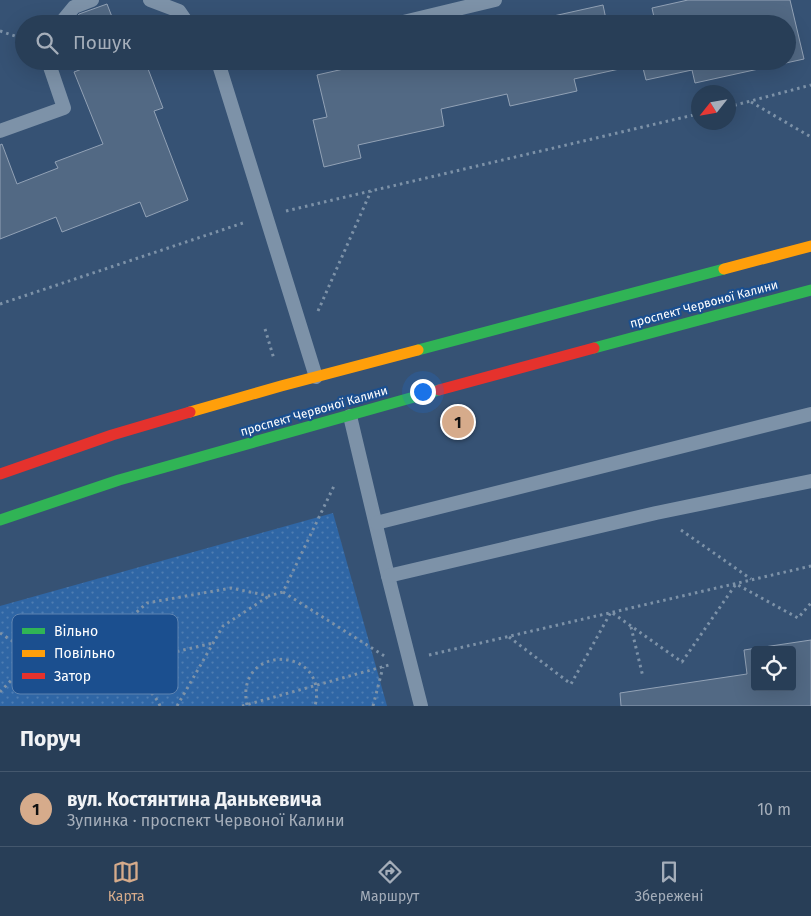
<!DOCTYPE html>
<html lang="uk">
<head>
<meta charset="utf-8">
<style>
  :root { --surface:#283e57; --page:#344961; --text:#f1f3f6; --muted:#a5aeba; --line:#44576d; --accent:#d6ab8b }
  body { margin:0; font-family:"Fira Sans",sans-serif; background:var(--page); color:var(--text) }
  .controls { position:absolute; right:15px; bottom:15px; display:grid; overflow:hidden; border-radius:5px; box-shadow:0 5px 20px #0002 }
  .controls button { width:45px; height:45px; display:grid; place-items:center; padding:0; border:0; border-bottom:1px solid var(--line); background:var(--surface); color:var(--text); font:25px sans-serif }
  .compass { position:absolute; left:691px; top:85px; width:45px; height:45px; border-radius:50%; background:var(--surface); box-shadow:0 5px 20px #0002; rotate:239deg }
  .you { position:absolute; left:422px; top:391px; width:18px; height:18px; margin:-12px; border:4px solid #fff; border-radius:50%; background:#1a73e8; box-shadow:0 0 0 8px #1a73e833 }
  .badge { display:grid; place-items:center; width:32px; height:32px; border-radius:50%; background:var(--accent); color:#111; font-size:16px; font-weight:700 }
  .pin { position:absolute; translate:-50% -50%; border:2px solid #fff; box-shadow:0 1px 5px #0006 }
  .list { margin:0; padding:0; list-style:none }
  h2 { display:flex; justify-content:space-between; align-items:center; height:65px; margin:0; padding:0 20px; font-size:21px }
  h2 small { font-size:16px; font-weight:400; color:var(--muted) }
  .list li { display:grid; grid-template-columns:32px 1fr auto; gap:15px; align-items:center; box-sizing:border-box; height:75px; padding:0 20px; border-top:1px solid var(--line) }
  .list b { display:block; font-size:19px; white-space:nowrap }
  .list p { margin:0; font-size:16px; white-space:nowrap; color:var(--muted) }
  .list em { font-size:16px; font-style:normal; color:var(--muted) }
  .icon { flex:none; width:28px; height:28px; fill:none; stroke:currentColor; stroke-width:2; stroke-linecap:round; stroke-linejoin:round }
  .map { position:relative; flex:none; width:811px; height:706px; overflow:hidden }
  .search { position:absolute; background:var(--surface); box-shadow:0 5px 20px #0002; left:15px; right:15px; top:15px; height:55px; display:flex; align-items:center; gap:12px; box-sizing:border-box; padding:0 18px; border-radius:28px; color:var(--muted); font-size:19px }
  .sheet { height:140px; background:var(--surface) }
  nav { display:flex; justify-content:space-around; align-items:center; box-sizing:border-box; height:70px; border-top:1px solid var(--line); background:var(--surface); font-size:14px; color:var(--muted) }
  nav a { display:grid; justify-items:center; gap:2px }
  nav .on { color:var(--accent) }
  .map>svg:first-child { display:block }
  .park { fill:url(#park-dots) }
  .building { fill:#526984; stroke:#92a2b6; fill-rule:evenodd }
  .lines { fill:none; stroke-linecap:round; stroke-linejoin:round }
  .path { stroke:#7d92a8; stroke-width:3; stroke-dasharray:2.5 4; stroke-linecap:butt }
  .lane { stroke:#7d92a8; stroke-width:14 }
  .fast { stroke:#30b455; stroke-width:11 }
  .slow { stroke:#ff9f0a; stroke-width:11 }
  .jam { stroke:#e5322d; stroke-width:11 }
  .labels { text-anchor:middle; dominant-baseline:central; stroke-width:4.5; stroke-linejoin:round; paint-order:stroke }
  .street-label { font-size:12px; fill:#fff; stroke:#1b4f8f }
  .key { fill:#1b4f8f; stroke:#5f84b1; stroke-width:1 }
  .key-label { font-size:14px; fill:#fff }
</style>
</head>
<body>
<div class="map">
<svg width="811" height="706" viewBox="0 0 811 706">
  <defs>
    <pattern id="park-dots" width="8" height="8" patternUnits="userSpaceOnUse" patternTransform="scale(1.25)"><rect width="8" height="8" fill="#2f66a5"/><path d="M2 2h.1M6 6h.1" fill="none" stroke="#4e7db2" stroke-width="1.8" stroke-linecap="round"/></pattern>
  </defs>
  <rect width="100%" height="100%" fill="#365274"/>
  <!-- park -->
  <path class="park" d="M333,513l54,193h-387v-100z"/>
  <!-- building -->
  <g class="building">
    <path d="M688,0h102l14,59 -109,24 -3,-13 -46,10 -4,-16 -68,15 3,12 -67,15 -3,-12 -66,15 3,17 -86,19 3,13 -37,9 -11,-47 14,-3 -10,-42 62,-14h408v-37h-139l7,-2 -3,-14z"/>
    <path d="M107,4l7,18 14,-6 3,8h-59l7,-10z"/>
    <path d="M603,5l4,19h-86l1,-1z"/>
    <path d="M84,61h61l18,47 -9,3 34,89 -42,17 -6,-15 -78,30 -6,-15 -56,22v-94l2,-1 15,40 41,-16 -3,-6 48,-18 -29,-72 13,-5z"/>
    <path d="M811,640v66h-190l-1,-13 127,-19 -3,-24zM755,650h37v37h-37z"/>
  </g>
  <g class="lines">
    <!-- path -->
    <g class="path">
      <path d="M0,31l24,8"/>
      <path d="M751,102l60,35"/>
      <path d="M728,107l83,-22"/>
      <path d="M286,211l412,-97"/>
      <path d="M0,304l246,-82"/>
      <path d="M318,311l53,-120"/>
      <path d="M265,329l9,30"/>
      <path d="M681,530l70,49"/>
      <path d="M283,592l103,65"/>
      <path d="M631,627l12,50"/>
      <path d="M0,633l42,27"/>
      <path d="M509,637l62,47 40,-72 71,50 54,-78 62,34 13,-15"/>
      <path d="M88,655l59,-52 84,-15 38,8 14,-4 51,-106"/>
      <path d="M429,655l382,-89"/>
      <path d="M120,665l93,-22"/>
      <path d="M0,692c12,-13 25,-25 42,-32 37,-14 83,-1 107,30 4,5 9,10 11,16"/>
      <path d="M247,705c-13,-62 83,-60 68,1"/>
      <path d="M177,706l46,-80 46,-30"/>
      <path d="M242,706l147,-41"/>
      <path d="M373,706l10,-39"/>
    </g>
    <!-- lane -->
    <g class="lane">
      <path d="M150,0l29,11 9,13"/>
      <path d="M60,24l14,-17 18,-7"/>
      <path d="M395,24l100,-24"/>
      <path d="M216,61l3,4 97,312"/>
      <path d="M219,65l18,-4"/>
      <path d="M0,131l64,-23 -16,-47"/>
      <path d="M350,416l38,160 33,130"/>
      <path d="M376,523l435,-109"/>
      <path d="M388,576l268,-63 155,-32"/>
    </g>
    <!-- fast -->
    <g class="fast">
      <path d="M594,348l217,-58"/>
      <path d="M418,350l306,-81"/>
      <path d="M0,520l119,-40 320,-90"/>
    </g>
    <!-- slow -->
    <g class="slow">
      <path d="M724,269l87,-23"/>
      <path d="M190,412l91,-26 137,-36"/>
    </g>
    <!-- jam -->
    <g class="jam">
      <path d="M439,390l155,-42"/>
      <path d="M0,474l112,-39 78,-23"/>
    </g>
  </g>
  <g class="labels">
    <!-- street labels -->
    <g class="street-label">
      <text transform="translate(704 304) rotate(-15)">проспект Червоної Калини</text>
      <text transform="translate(314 411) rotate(-16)">проспект Червоної Калини</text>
    </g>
  </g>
  <!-- legend -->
  <rect x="12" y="614" width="166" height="80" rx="8" class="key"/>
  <rect x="22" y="628" width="23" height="6" fill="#30b455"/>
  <rect x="22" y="650" width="23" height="7" fill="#ff9f0a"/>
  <rect x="22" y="673" width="23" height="6" fill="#e5322d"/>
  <g class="key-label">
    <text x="54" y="636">Вільно</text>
    <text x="54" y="658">Повільно</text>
    <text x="54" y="681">Затор</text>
  </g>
</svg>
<div class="controls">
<button><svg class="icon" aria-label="locate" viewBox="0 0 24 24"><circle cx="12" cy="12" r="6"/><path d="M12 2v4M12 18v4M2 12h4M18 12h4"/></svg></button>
</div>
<svg class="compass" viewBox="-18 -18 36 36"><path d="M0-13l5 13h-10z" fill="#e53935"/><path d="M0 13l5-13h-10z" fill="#a5aeba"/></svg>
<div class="you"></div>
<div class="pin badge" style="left:458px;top:422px">1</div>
<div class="search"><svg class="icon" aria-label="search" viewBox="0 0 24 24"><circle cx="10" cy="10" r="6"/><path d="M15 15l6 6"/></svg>Пошук</div>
</div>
<section class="sheet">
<h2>Поруч<small></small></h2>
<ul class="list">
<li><span class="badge">1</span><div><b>вул. Костянтина Данькевича</b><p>Зупинка · проспект Червоної Калини</p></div><em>10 m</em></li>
</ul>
</section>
<nav>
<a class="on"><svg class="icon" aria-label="map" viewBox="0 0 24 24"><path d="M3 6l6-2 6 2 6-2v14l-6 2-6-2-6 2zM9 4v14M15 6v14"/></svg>Карта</a>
<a><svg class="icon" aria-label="directions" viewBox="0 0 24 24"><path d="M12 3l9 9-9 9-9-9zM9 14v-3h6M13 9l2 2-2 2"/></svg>Маршрут</a>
<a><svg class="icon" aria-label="saved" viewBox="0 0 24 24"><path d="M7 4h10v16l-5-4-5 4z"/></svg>Збережені</a>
</nav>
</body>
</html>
